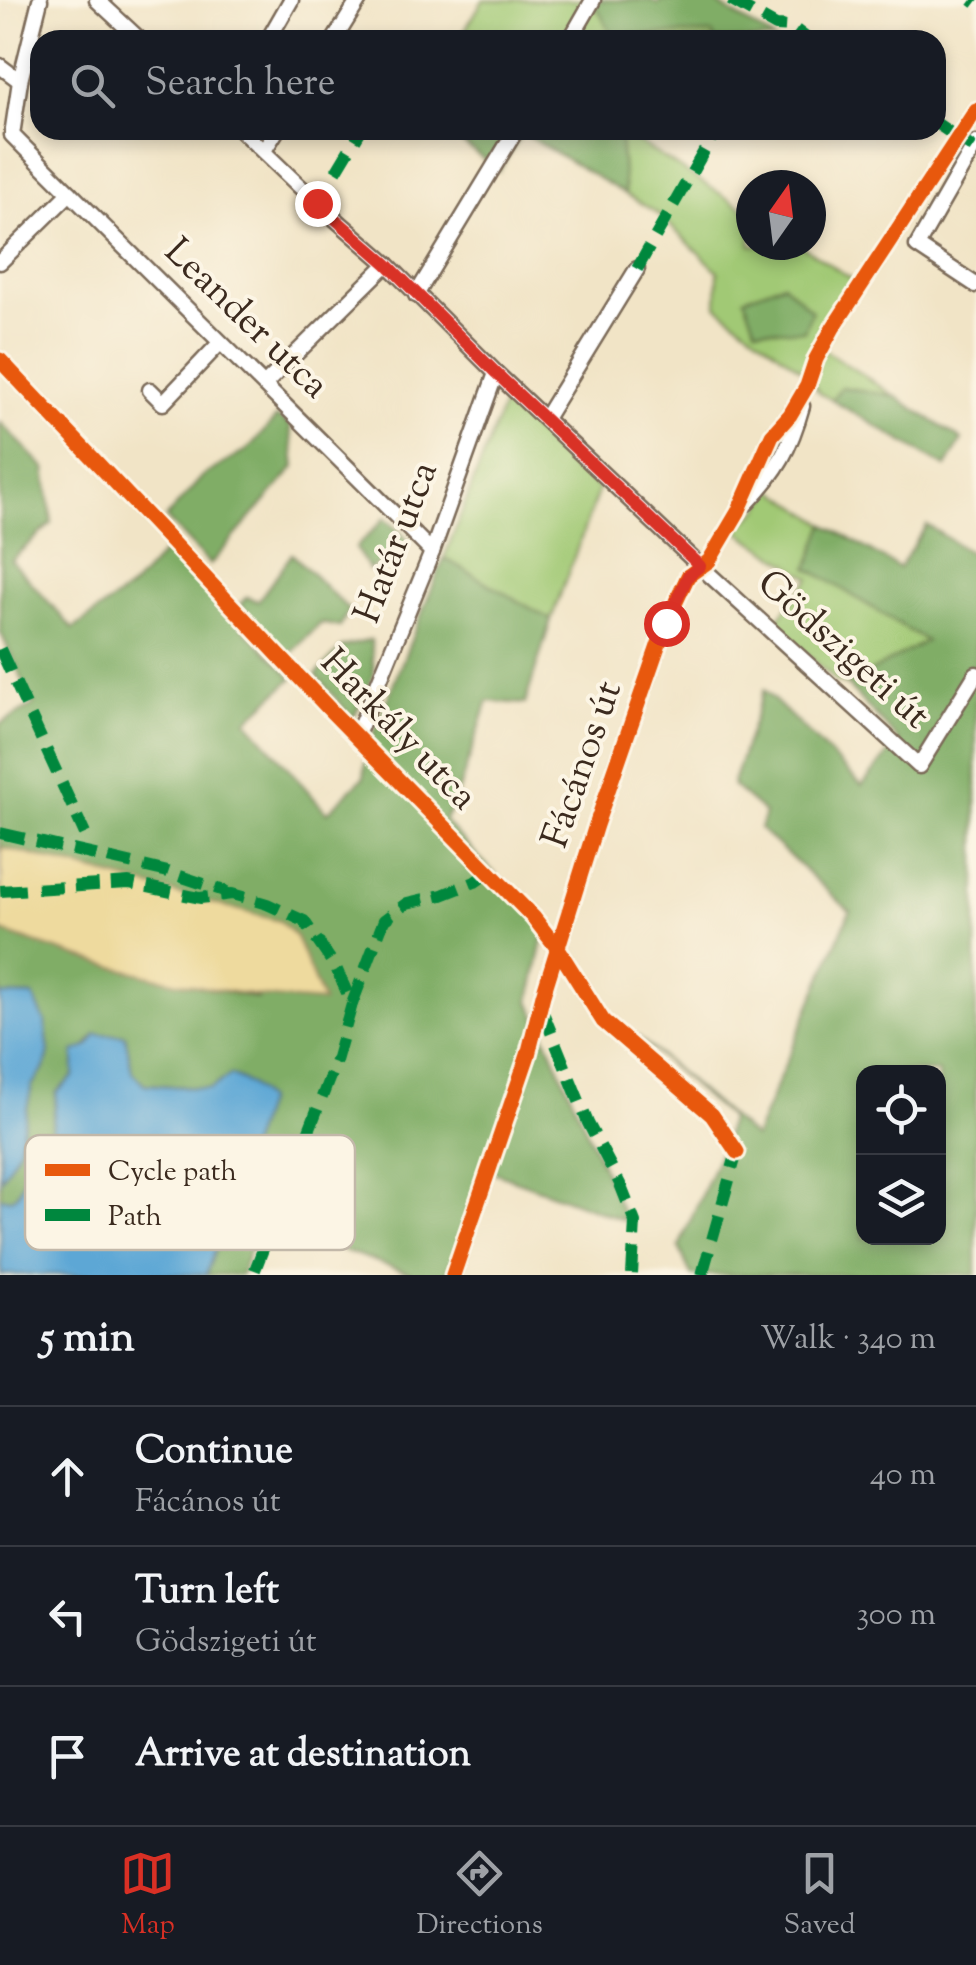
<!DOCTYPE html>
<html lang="en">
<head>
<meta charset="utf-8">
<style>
  :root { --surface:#171b24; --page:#20242c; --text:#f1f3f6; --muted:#9ea1a6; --line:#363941; --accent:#d93025 }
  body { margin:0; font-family:"Sorts Mill Goudy",serif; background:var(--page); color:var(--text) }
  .controls { position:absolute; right:30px; bottom:30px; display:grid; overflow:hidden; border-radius:20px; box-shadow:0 5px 15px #0003 }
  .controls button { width:90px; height:90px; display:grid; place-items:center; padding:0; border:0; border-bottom:2px solid var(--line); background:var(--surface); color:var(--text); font:50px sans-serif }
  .compass { position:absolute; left:736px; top:170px; width:90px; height:90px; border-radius:50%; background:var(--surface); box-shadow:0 5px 15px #0003; rotate:14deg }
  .stop { position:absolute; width:30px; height:30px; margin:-22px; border:8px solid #d93025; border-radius:50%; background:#fff }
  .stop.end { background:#d93025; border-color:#fff; box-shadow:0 2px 10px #0008 }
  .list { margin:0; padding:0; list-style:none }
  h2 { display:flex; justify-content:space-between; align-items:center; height:130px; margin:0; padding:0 40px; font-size:42px }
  h2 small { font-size:32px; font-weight:400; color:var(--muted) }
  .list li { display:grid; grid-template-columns:65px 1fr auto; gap:30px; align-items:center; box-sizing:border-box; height:140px; padding:0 40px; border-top:2px solid var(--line) }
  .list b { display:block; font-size:38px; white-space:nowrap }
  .list p { margin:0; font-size:32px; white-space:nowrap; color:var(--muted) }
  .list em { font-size:32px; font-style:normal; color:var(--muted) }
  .icon { flex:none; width:55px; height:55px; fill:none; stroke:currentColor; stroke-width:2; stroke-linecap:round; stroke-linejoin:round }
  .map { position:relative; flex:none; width:976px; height:1275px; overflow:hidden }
  .search { position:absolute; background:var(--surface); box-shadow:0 5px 15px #0003; left:30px; right:30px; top:30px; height:110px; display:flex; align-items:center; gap:25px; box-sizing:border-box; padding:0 35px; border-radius:30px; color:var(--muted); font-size:38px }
  .sheet { height:550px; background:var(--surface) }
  nav { display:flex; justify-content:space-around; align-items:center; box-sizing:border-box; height:140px; border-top:2px solid var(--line); background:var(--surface); font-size:28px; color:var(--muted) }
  nav a { display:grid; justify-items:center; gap:5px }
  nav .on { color:var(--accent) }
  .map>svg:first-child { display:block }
  .green { fill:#a1c974; stroke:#6e7a49; stroke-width:2.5 }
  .forest { fill:#80ad66; stroke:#5e6c42; stroke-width:2.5; fill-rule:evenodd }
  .sand { fill:#eeda9e; stroke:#94825e; stroke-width:2.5 }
  .water { fill:#5da7d5; stroke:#4c687a; stroke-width:2.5 }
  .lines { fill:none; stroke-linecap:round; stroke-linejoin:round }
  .minor-casing { stroke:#7b6b59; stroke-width:19 }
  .minor { stroke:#fff; stroke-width:14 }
  .quiet { stroke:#00873e; stroke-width:12; stroke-dasharray:25 12; stroke-linecap:butt }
  .cycleway-casing { stroke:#fcf5e5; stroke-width:21 }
  .cycleway { stroke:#e8590c; stroke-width:15 }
  .route { stroke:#d93025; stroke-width:12 }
  .labels { text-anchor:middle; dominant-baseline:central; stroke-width:8; stroke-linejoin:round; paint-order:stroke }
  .street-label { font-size:38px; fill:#3b2a1e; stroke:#fcf5e5 }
  .key { fill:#fcf5e5; stroke:#c2b8a9; stroke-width:2.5 }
  .key-label { font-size:28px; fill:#3b2a1e }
</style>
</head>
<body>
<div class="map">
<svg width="976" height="1275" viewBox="0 0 976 1275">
  <rect width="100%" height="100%" fill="#fcf5e5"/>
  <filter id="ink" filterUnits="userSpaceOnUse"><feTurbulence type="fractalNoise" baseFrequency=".01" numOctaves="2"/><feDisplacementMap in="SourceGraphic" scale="20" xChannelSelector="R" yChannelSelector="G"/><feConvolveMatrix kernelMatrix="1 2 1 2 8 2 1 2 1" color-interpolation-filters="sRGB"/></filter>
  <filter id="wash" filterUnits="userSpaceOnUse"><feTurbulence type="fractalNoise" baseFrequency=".0048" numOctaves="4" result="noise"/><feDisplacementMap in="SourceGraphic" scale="40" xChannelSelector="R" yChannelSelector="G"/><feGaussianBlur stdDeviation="2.25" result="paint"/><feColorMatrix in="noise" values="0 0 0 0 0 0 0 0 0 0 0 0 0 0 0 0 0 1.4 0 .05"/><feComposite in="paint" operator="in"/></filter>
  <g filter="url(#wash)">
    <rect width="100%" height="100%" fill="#f1e4c6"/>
    <!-- green -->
    <g class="green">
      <path d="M483,0h109l21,35 101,-1v6h-255z"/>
      <path d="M619,130l132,83v32h49l58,38 -43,61 80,52 -53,-9 -10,13 -13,-7 -13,-20 -89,-67 1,-35 -61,-58 -32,-19z"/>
      <path d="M507,395l92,94 -48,131 -107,-62z"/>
      <path d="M771,488l54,36 -16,44 117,73 -79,44 -10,-3 -63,-58 36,-46 -74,-48 24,-21z"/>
    </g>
    <!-- forest -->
    <g class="forest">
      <path d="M592,0h59l7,4 2,-4h51l64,40h-61l-1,-6 -100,1z"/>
      <path d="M465,130h154l6,64 -103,-61 -23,38 -39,-30z"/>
      <path d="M783,283l29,28 -8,20 -48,-3 -12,-30z"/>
      <path d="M841,387l54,9 67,44 -16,27 -114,-67z"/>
      <path d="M277,417l13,8 5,42 -85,98 -44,-47 37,-42 44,-26z"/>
      <path d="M0,422l45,46 7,55 -41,37 62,69 59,-42 34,-37 127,128 -46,42 80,93 37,-36 2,-25 78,-194 107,62 -26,84 -37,-3 -31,95 -13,25 102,106 -16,74 96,220 -143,-53 -36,107h-32l-156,-54 -18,54h-35l43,-128 -18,-72 -21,14 -66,-5 -12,-13 -7,-36 -29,-1 -21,28 -1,14 -17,16 -6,44 -21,27 -12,30 -7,7 -11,-3v-16l22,-43v-18l10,-35 13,-17 -12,-72 -33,-1v-64l140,42 119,26 -258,-151 -1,3v-127l34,-19 -34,-74z"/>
      <path d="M385,518l25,24 -41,28 -13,-22z"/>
      <path d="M825,524l74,44 28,-43 49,32v718h-285l-12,-28 45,-105 5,-24 -93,-83 118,103 96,-227 -90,-82 5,-16 -33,-28 32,-95 98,96 37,-45 -52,-56 79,-44 -118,-73zM864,1072h74v166h-74z"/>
      <path d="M292,554l57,56 -9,17 -19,-4 -32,32 -49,-51 7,-7 11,4z"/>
      <path d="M371,640l3,34 -21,45 -37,-44 26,-28z"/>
    </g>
    <!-- sand -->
    <path class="sand" d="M2,847l278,74 16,16 27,65c-109,-6 -220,-34 -323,-71z"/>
    <!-- water -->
    <g class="water">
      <path d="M0,995l33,1 12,25 4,31 -4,16 -13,17 -14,66 -18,30z"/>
      <path d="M96,1034l29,1 7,36 12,13 66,5 21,-14 19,9 16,16 -60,175h-205l-1,-78 11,2 7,-6 12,-30 21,-27 6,-44 17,-16v-24l15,-6z"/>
    </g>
  </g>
  <g filter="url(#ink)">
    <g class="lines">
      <!-- minor casing -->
      <g class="minor-casing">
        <g id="minor">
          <path d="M40,0l-20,81 -8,54c139,140 281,277 420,417"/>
          <path d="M97,0l43,40"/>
          <path d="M268,40l23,-40"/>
          <path d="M334,40l25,-40"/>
          <path d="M570,40l23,-40"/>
          <path d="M0,66l20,15"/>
          <path d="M241,130l76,73 70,61 109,109 204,193 219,200 57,-92"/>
          <path d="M976,143l-59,103 59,39"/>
          <path d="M265,149l12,-19"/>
          <path d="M0,262l70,-69"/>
          <path d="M416,295l100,-165"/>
          <path d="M0,360l332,352 202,206 24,31 45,72 109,94 25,37"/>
          <path d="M265,384l122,-120"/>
          <path d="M150,390l13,13 56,-59"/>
          <path d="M546,417l91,-148"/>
          <path d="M747,503c31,-33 43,-54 55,-97"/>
          <path d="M357,735l75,-183 64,-179"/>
          <path d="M453,1275l75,-220 15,-60 53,-170 70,-202 22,-47 21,-15 29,-49 34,-77 18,-20 17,-29 9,-27 17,-31 143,-218"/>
        </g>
      </g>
      <!-- minor -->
      <use href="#minor" class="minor"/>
      <!-- quiet -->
      <g class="quiet">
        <path d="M730,0l46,26 16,1 17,13"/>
        <path d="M972,0l4,3"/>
        <path d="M936,123l37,25"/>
        <path d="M317,203l44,-73"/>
        <path d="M637,269l79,-139"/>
        <path d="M0,649l85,185"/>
        <path d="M0,833l168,39 59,20"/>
        <path d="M0,891l129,-8 71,15 32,-4 35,10 37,17 32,47 16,36 -16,57 -83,214"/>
        <path d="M352,1004l32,-84 23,-17 35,-8 33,-13 14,-10"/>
        <path d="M542,1010l46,113 32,61 15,38 -3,53"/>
        <path d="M702,1275l35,-123"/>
      </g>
      <!-- cycleway casing -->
      <g class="cycleway-casing">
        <g id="cycleway">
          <path d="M0,360l332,352 202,206 24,31 45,72 109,94 25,37"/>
          <path d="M453,1275l75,-220 15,-60 53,-170 70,-202 22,-47 21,-15 29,-49 34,-77 18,-20 17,-29 9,-27 17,-31 143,-218"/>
        </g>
      </g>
      <!-- cycleway -->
      <use href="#cycleway" class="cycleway"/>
    </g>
  </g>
  <g class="lines" filter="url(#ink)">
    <!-- route -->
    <path class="route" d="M317,203l70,61 109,109 204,193 -12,10 -22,47"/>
  </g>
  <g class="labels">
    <!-- street labels -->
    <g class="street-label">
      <text transform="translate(245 320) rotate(44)">Leander utca</text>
      <text transform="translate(398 543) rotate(-69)">Határ utca</text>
      <text transform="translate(842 651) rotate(42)">Gödszigeti út</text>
      <text transform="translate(397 731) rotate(46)">Harkály utca</text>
      <text transform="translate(584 765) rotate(-71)">Fácános út</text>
    </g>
  </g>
  <!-- legend -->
  <rect x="25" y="1135" width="330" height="115" rx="15" class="key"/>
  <rect x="45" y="1164" width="45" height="12" fill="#e8590c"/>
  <rect x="45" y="1209" width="45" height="12" fill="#00873e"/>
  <g class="key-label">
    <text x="108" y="1180">Cycle path</text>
    <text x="108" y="1225">Path</text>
  </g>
</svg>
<div class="controls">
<button><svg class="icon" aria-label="locate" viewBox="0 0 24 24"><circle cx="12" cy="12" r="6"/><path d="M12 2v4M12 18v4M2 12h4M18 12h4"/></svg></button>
<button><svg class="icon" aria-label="layers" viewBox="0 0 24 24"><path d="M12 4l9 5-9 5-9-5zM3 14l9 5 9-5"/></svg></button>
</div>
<svg class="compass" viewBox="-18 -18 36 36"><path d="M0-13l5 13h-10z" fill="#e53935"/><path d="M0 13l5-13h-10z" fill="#9ea1a6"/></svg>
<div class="stop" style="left:666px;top:623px"></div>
<div class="stop end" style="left:317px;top:203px"></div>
<div class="search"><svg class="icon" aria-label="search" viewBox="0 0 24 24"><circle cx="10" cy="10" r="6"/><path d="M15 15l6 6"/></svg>Search here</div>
</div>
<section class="sheet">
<h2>5 min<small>Walk · 340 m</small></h2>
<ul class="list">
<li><svg class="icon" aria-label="ahead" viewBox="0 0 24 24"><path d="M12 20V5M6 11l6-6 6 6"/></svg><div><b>Continue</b><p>Fácános út</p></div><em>40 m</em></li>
<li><svg class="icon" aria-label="left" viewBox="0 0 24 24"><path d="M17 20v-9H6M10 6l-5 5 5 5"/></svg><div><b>Turn left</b><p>Gödszigeti út</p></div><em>300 m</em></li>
<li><svg class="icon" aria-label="arrive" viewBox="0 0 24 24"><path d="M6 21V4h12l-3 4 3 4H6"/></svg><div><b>Arrive at destination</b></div></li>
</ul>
</section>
<nav>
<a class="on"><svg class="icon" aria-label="map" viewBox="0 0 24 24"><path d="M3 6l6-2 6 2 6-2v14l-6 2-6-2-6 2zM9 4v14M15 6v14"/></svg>Map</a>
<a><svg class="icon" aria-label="directions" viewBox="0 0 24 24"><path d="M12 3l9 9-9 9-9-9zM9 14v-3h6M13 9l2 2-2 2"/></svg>Directions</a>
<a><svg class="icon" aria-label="saved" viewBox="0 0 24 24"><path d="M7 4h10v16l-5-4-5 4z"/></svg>Saved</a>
</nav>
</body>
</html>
